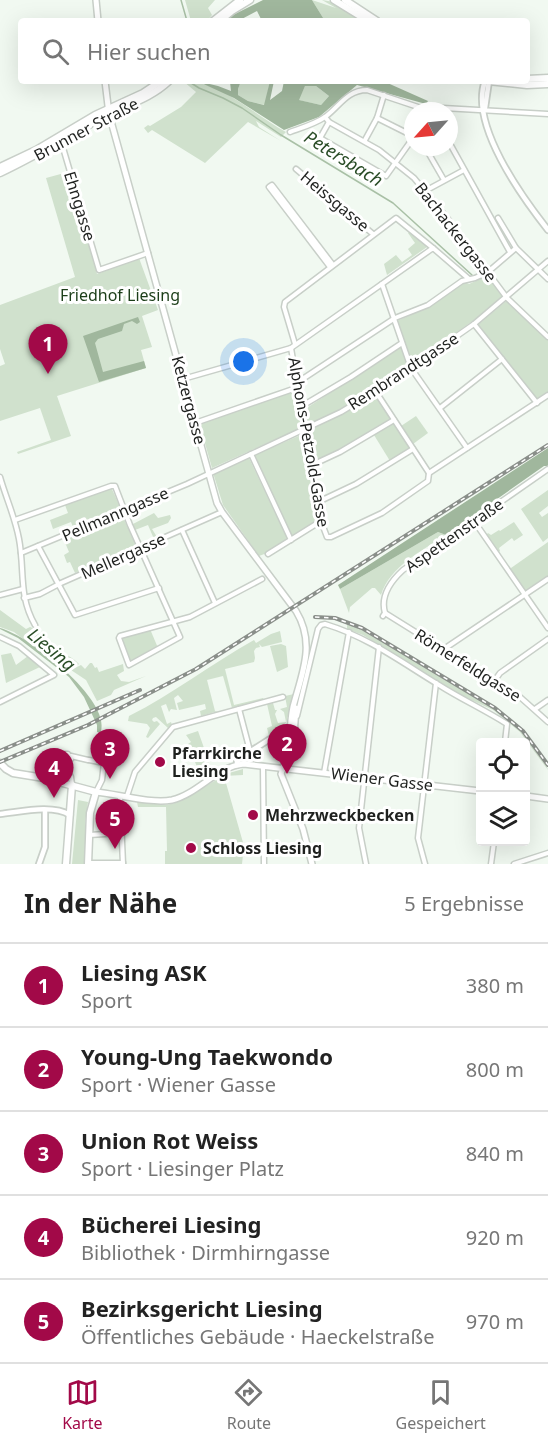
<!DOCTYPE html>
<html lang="de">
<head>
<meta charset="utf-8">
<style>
  :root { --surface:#fff; --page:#f6f6f6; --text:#222; --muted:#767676; --line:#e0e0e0; --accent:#a20948 }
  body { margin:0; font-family:"Noto Sans",sans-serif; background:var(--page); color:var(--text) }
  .controls { position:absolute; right:18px; bottom:18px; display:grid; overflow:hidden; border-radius:6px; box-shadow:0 6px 24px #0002 }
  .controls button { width:54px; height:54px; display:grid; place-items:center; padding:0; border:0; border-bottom:2px solid var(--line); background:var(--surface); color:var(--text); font:30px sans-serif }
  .compass { position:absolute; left:404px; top:102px; width:54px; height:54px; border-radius:50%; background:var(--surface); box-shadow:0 6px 24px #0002; rotate:243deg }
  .you { position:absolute; left:244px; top:362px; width:21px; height:21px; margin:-15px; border:4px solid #fff; border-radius:50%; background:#1a73e8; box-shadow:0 0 0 9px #1a73e833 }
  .badge { display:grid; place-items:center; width:39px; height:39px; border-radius:50%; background:var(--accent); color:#fff; font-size:20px; font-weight:700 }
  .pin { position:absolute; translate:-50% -50px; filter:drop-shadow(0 2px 3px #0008) }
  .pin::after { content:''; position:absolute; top:32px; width:21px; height:18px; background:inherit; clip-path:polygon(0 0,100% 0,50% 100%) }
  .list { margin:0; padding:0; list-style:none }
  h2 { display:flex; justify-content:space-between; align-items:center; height:78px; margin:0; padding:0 24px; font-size:26px }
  h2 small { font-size:20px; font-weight:400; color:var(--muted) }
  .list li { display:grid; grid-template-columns:39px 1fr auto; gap:18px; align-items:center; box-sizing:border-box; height:84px; padding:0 24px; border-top:2px solid var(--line) }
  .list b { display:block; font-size:22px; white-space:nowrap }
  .list p { margin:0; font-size:20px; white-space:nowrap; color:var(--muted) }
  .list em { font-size:20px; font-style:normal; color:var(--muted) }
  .icon { flex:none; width:33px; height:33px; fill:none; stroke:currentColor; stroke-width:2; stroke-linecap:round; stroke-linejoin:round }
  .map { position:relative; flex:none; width:548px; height:864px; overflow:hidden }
  .search { position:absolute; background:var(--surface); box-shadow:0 6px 24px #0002; left:18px; right:18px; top:18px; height:66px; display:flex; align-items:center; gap:15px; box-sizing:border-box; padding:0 21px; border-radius:6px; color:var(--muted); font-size:22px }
  .sheet { height:498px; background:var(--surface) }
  nav { display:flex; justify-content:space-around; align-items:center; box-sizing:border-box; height:84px; border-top:2px solid var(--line); background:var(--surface); font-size:16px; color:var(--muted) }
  nav a { display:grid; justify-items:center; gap:3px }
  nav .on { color:var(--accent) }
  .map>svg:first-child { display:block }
  .green { fill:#d0e1cd }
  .forest { fill:#a0b79d; fill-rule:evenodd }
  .water { fill:#a9c0a6 }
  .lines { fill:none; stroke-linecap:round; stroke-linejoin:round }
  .stream { stroke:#a9c0a6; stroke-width:1.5 }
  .minor-casing { stroke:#c8cfc8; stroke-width:7 }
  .tertiary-casing { stroke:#c8cfc8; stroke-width:8 }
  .secondary-casing { stroke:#c8cfc8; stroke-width:8 }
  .primary-casing { stroke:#c8cfc8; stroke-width:9 }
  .minor { stroke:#fff; stroke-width:4 }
  .tertiary { stroke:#fff; stroke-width:4.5 }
  .secondary { stroke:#fff; stroke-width:5 }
  .primary { stroke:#fff; stroke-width:6 }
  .rail-casing { stroke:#8a8f8a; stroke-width:4 }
  .rail { stroke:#fff; stroke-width:1.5; stroke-dasharray:4.5; stroke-linecap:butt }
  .poi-dot { fill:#a20948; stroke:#fff; stroke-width:2 }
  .labels { text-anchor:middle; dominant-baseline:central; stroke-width:6; stroke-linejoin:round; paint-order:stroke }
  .street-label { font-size:16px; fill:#1f211f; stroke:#fff }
  .park-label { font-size:16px; fill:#1b3d18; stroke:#fff }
  .poi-label { font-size:16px; font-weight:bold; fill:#1f211f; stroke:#fff; text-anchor:start }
  .water-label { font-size:18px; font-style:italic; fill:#2a4d27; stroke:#fff }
</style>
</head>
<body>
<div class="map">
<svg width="548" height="864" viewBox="0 0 548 864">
  <rect width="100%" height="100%" fill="#f1f9f1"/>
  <!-- green -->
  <g class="green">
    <path d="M185,0h30l-7,8 4,7 -5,6h-16z"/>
    <path d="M312,0l24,8 -14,-8 12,2 31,19h-40z"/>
    <path d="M183,81c38,0 70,33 103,51l-5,5 -25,-16 3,6 22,14 -33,-19 -43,41 -53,-33 -4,3 -4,-5 4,-3 2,1 31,-19 15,-15z"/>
    <path d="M241,81h29l-5,24 -17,-4 -10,-6v-6z"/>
    <path d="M305,86h11l13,10 -8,9 -23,-5z"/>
    <path d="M68,172l29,102 42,-16 19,52 -16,6 10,31 -11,3 5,18 -89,28 14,40 -53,18 -1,-2 34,-12 -11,-32 -40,13v-55l5,-2 -5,-15v-44l75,-28 -29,-99z"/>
    <path d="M410,232l17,15 -40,28 -3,-11 12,-9 6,7 10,-7 -4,-6 7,-6 -7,-10z"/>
    <path d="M489,275l15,23 -92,67 -15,-44 32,-14 36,-25 4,2z"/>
    <path d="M505,302h4l39,38v53l-9,6h-2l-59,-73 1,-2z"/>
    <path d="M401,347l7,21 -52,33 -45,23h-3l-3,-15z"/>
    <path d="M295,391l2,1 6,35 -91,41 -12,-42 1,-2z"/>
    <path d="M373,396l3,1 16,23 -75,42 -4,-3 -2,-29z"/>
    <path d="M416,416l12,17 -15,11 -12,-18z"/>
    <path d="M393,423l16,24v3l-19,11 -16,-26z"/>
    <path d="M303,434h1l15,86 -27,16h-1l-36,-81z"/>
    <path d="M249,458l38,80 -1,3 -19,12 -8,3 -36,-51 -9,-29v-2z"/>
    <path d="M111,487l9,20 -1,2 -46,18 -2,-5 -18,7 -3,-9 18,-7 -3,-8z"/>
    <path d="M548,490v16l-9,7 3,4 6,-4v25l-5,4 -22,-33z"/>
    <path d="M154,513l4,5 12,-3 1,3 -3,5 -16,6 5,8 -3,2 -6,-14 -13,5 -2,-6z"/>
    <path d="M122,515l14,31 -61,27 -5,-11 -3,1 -3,-8 5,-3 -5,-12z"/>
    <path d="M514,522l9,13 -9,6 -2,-3 -13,10 1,3 -2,2 -12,-18 2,-2 3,2 8,-5 1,1z"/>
    <path d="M438,532l8,3c-24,16 -56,31 -65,60l-6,-7h-3l-22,19 -1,6 -9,-24z"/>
    <path d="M548,542v34l-23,16 -15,-22 1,-2z"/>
    <path d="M0,610l26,19 4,-2c7,2 10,9 16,15 10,10 24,12 33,22l-12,8 -53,-40 -14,-5z"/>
    <path d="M347,623l32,15 115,71 28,23 22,27 4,11 -28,-38 -27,-22 -39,-18 -91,-57 -16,-6z"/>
    <path d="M150,629l8,19 -28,16 -9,-24 1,-2z"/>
    <path d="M280,631l2,11 -20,5 -3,-3 1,3 -4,1 -2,3 1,7 -1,4 -29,7 9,36 29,-7 1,2 -32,8 -9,-32 -16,4 8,31h3l-17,5 -1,-5 6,-2 -1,-5 -26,6 -2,-7 6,-2 -5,-6 -4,3 3,12 -6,-1 -2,3 -3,-8 -5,2 6,18 4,-2 1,3 -4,3 -12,-11 -3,1 -1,2 2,2 3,-1 3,3 -12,14 -2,-1 4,-9 -3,-4 -19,-3 1,-5c44,-22 82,-52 125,-76l2,3 15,-9z"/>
    <path d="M281,644l5,2 2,21 -11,5 -7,-26z"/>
    <path d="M11,653l5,12 12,-9 12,11 -34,16 -5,-28z"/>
    <path d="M90,663h2l3,5 2,-1 2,5 24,-8 1,7 -7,4 4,6 8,1 17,-6 -32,14 -3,5 -14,6 -11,-21 -15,-10 10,-5 4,4z"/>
    <path d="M294,694l-8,29 -17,13 -2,-8 5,-2 -5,-22 6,-1 2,7h2l-2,4 3,9 8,-1 -2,-10 -4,-3 7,-2 -2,-11z"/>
    <path d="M198,731l11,31 -12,5 -9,-23 3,-2 -5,-7z"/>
    <path d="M243,769v6l-19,1 20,70 -2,18h-77v-13h2l-1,-44h-28l-1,-5 29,3 9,-2 54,-30z"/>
    <path d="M78,800l10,2 -3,21 1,41h-14z"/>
  </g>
  <!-- forest -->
  <g class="forest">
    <path d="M263,0h49l13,21h-63l-5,-10 -19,10h-13l6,-5z"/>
    <path d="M197,81l21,5 13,5 -1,-9 11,-1 -3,8v6l10,6 16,4 6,-24h4l-4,19 12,-9 2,-10h99l45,20 -2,3 -69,-19 -38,32 -35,13 -50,-32zM305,86h11l13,10 -8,9 -22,-5z"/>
    <path d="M138,317l2,5 -3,2 -5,-3 -8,3 -2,7 -24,8 -3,4 8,29 41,-11 2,7 -47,14 -16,-46z"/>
    <path d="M548,448v18h-4l-98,69 -8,-3 -98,57 -2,-4z"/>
  </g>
  <!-- water -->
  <path class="water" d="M0,628c28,7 111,71 101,104h-4v-7l-13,-28 -15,-20 -51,-39 -18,-9z"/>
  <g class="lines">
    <!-- stream -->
    <g class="stream">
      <path d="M181,0l6,21"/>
      <path d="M188,81l11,7 24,10 19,10 39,27 112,68 79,72"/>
    </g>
    <!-- minor casing -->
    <g class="minor-casing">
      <g id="minor">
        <path d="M443,108l105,6"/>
        <path d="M325,117l4,5 50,28 35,28 34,41 59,79 41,39"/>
        <path d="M377,118l36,18"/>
        <path d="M329,122l-9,16 66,38 27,-38"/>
        <path d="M290,132c11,-4 25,-8 35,-15 14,-10 22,-27 42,-27l63,21"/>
        <path d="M365,140l12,-22 7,-23"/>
        <path d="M61,141l38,129 49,-17"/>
        <path d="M449,142l61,110"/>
        <path d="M425,147l19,33"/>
        <path d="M296,169l77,65"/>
        <path d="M425,191l39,-21"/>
        <path d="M498,218l18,30 32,31"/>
        <path d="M330,267l-61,-80 3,-2 61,80"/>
        <path d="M382,284l29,84 56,80"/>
        <path d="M474,324l63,79"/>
        <path d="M295,344l-11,-37 1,-5 111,-84 37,30"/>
        <path d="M291,348l30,173 6,16h4l51,-24 46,-32 1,-8 119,-78"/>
        <path d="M183,379l108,-31 142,-100 36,31"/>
        <path d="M298,382l97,-64 33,-13 34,-24 13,-3 13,-6 28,-24"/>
        <path d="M376,392l53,81"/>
        <path d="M302,406l49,-29 51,-34"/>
        <path d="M440,408l62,-49"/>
        <path d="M195,423l104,-36"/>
        <path d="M251,454l40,86"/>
        <path d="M312,465l28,-13 54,-32"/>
        <path d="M0,477c6,21 15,40 19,62 6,32 -1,56 16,86"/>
        <path d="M318,502l38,-18 57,-35"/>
        <path d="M15,520l96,-34h4l15,39 50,112 -51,28 -10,-27 1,-2 70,-19 72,-38"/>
        <path d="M474,521l74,107"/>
        <path d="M182,530l33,73"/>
        <path d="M38,546l37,69 84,-27"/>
        <path d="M21,553l166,-69 154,-72 53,-32 80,-56 74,-63"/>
        <path d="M268,554l53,-33"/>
        <path d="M0,595l23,-6"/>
        <path d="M24,598l16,-4 21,-11 161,-71"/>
        <path d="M385,613l135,84 28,25"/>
        <path d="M383,616l2,-3c-5,-17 6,-32 18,-43l145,-101"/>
        <path d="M0,637l19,9 35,29 -54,27"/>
        <path d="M444,649l104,-70"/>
        <path d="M495,680l5,-7 48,-34"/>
        <path d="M239,709l11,42"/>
        <path d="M535,709l13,-9"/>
        <path d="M297,716l21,-87 3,-4 4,-1c43,13 76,38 114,61 22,14 46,25 68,39l-2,18"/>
        <path d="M71,756l17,4"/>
        <path d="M89,760l15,3 -2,17 -6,12"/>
        <path d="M65,762l6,-3 -3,-5h-4l-2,5 9,18 1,8"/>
        <path d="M263,766l1,98"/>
        <path d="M324,773l25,-141"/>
        <path d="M120,796l3,68"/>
        <path d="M127,796l8,-24 38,-45 110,-30"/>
        <path d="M89,835l33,-2"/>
        <path d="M88,863h35"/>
        <path d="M366,864l-7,-36 20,-181"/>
        <path d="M425,864l-7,-26 18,-155"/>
        <path d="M491,864l3,-22"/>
        <path d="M514,864l34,-11"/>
      </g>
    </g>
    <!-- tertiary casing -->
    <g class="tertiary-casing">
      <g id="tertiary">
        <path d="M485,81c-16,43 37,116 63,149"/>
        <path d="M485,108l4,-27"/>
        <path d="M237,765v-4l3,-3 52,-33"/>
        <path d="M0,814c20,-2 52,-10 70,1"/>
        <path d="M39,864l6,-17v-37"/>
      </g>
    </g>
    <!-- secondary casing -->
    <g class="secondary-casing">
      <g id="secondary">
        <path d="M96,0l2,21"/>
        <path d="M105,81l4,33 108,389 5,9 74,99c20,33 6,62 -3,96 -3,14 -3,28 -4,42"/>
        <path d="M296,708l-2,27 -13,39 22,55 9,35"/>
        <path d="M96,792c21,2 55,12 76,8 26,-6 45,-34 72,-36l236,27"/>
        <path d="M526,796l22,3"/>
      </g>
    </g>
    <!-- primary casing -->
    <g class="primary-casing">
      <g id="primary">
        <path d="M334,0l34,21"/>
        <path d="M345,0l32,21"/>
        <path d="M213,21l27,-21"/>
        <path d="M220,21l12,-10 18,-11"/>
        <path d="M527,79l21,-1"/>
        <path d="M488,81l39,4 21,-1"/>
        <path d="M0,167l36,-17 59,-35 48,-22 18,-12"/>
        <path d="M0,173c36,-17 69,-37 103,-56 23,-12 47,-18 66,-36"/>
        <path d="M0,763l6,6 7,4 31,5 52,14 -6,21 -2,51"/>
        <path d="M66,864l6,-79"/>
      </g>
    </g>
    <!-- minor -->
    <use href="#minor" class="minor"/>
    <!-- tertiary -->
    <use href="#tertiary" class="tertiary"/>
    <!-- secondary -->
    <use href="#secondary" class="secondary"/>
    <!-- primary -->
    <use href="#primary" class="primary"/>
    <!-- rail casing -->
    <g class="rail-casing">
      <g id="rail">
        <path d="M315,617l20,1 27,10 133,80 28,23 25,34"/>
        <path d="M0,751l140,-61"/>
        <path d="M0,762l88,-37 108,-56 352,-224"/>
      </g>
    </g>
    <!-- rail -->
    <use href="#rail" class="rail"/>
  </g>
  <!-- markers -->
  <g class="poi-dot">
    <circle cx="160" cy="762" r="6"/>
    <circle cx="253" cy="815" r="6"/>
    <circle cx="191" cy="848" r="6"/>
  </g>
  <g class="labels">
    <!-- street labels -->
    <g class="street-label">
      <text transform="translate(86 129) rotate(-28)">Brunner Straße</text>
      <text transform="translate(335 201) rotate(40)">Heissgasse</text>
      <text transform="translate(80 206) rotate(73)">Ehngasse</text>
      <text transform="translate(456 232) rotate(52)">Bachackergasse</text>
      <text transform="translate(403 371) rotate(-33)">Rembrandtgasse</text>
      <text transform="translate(189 400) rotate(75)">Ketzergasse</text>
      <text transform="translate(309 442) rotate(80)">Alphons-Petzold-Gasse</text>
      <text transform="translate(115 514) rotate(-23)">Pellmanngasse</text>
      <text transform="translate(454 535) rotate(-35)">Aspettenstraße</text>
      <text transform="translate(123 556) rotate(-24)">Mellergasse</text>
      <text transform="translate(468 665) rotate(32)">Römerfeldgasse</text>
      <text transform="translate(382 779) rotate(7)">Wiener Gasse</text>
    </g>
    <!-- park labels -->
    <g class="park-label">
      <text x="120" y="295">Friedhof Liesing</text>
    </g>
    <!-- poi labels -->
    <g class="poi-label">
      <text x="172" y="753">Pfarrkirche<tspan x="172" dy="18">Liesing</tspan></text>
      <text x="265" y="815">Mehrzweckbecken</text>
      <text x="203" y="848">Schloss Liesing</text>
    </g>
    <!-- water labels -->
    <g class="water-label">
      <text transform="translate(344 158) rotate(32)">Petersbach</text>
      <text transform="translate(52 649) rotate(40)">Liesing</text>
    </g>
  </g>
</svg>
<div class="controls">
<button><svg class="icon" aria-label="locate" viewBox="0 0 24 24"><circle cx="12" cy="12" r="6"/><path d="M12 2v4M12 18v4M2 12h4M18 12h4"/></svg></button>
<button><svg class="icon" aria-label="layers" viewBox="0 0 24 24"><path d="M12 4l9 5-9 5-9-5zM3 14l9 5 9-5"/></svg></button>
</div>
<svg class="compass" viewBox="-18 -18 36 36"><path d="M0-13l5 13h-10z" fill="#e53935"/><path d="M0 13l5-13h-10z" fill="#767676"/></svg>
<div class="you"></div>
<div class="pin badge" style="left:48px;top:374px">1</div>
<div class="pin badge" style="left:287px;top:774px">2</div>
<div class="pin badge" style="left:110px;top:779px">3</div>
<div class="pin badge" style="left:54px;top:798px">4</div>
<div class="pin badge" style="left:115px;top:849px">5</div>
<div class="search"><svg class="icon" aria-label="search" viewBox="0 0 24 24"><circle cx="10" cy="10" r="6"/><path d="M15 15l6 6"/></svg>Hier suchen</div>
</div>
<section class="sheet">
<h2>In der Nähe<small>5 Ergebnisse</small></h2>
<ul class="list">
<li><span class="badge">1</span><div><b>Liesing ASK</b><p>Sport</p></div><em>380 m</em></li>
<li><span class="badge">2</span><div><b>Young-Ung Taekwondo</b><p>Sport · Wiener Gasse</p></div><em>800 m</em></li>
<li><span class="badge">3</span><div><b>Union Rot Weiss</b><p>Sport · Liesinger Platz</p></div><em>840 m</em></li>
<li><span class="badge">4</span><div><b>Bücherei Liesing</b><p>Bibliothek · Dirmhirngasse</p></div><em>920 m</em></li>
<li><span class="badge">5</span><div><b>Bezirksgericht Liesing</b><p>Öffentliches Gebäude · Haeckelstraße</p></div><em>970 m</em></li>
</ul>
</section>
<nav>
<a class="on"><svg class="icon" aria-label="map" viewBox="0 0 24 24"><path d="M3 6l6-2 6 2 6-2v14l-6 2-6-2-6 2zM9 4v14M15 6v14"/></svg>Karte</a>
<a><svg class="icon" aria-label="directions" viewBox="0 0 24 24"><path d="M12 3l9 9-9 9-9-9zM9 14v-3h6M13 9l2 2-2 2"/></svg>Route</a>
<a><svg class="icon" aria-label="saved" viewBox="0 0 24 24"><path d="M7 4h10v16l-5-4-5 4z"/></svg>Gespeichert</a>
</nav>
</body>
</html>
